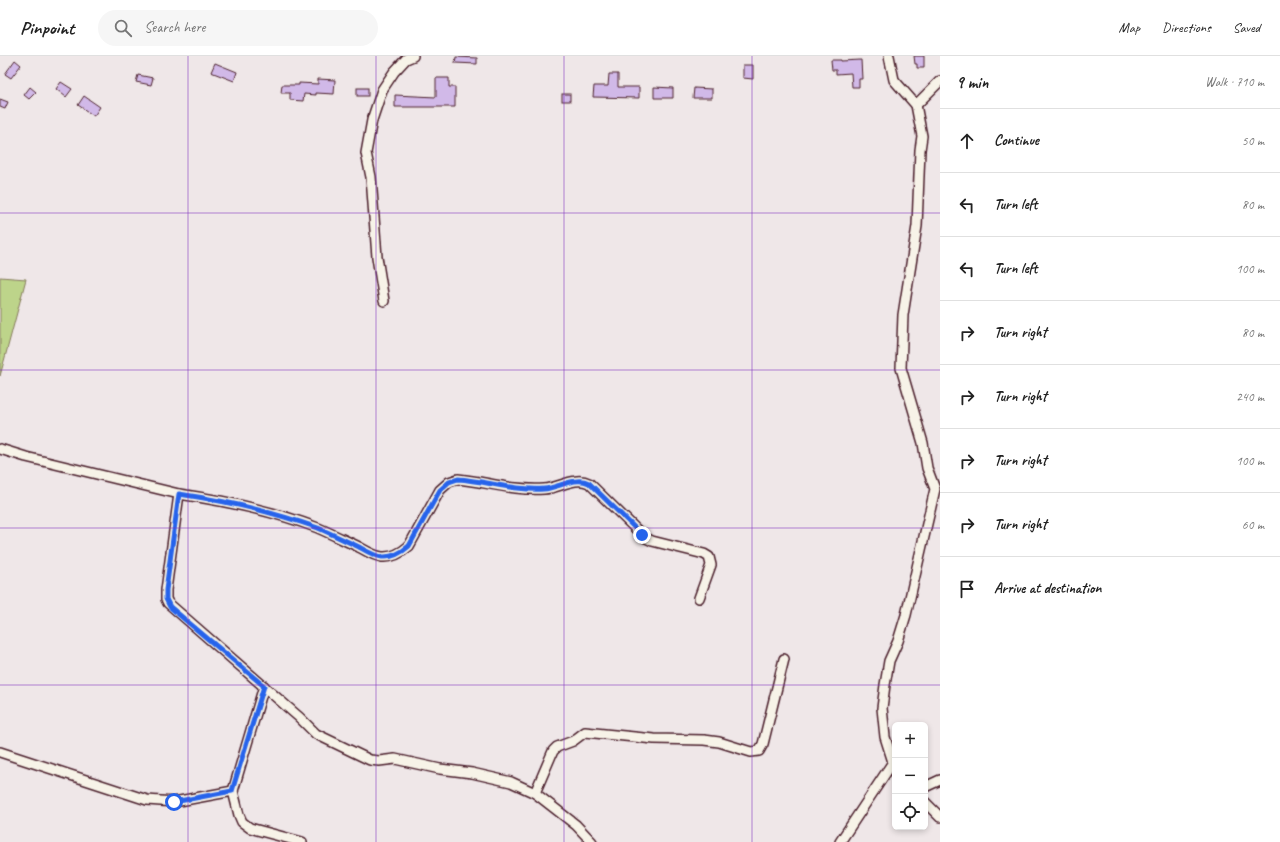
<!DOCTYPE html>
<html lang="en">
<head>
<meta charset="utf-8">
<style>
  :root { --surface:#fff; --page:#f6f6f6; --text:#222; --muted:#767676; --line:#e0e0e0 }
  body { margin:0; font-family:Caveat,sans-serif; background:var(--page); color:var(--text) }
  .controls { position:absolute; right:12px; bottom:12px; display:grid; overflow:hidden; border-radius:6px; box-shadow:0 2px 6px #0003 }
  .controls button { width:36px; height:36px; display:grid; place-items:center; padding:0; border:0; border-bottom:1px solid var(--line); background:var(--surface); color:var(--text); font:20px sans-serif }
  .stop { position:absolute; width:12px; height:12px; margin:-9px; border:3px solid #2563eb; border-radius:50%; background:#fff }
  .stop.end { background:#2563eb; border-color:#fff; box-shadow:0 1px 4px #0008 }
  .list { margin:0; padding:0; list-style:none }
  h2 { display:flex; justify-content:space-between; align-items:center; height:52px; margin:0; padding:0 16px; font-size:17px }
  h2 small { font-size:13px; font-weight:400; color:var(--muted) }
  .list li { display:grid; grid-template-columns:26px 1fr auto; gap:12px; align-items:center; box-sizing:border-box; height:64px; padding:0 16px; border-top:1px solid var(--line) }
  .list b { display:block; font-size:15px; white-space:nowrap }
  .list em { font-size:13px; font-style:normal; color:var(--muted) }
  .icon { flex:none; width:22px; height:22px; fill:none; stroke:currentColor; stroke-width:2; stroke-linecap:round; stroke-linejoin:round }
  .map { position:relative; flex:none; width:940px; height:786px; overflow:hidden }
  header { display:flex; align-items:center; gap:24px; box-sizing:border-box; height:56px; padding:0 20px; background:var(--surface); border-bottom:1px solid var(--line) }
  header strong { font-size:19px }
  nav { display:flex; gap:22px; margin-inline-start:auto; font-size:14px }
  .search { width:280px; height:36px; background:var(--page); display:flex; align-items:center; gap:10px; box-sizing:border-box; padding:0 14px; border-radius:22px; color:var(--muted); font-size:15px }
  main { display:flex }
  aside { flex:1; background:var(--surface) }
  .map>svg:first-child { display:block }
  .green { fill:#bdd48a; stroke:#847a5a }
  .building { fill:#d1b9e8; stroke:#4a1f2b }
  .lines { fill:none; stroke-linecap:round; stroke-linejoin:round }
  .street-casing { stroke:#4a1f2b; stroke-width:12 }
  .street { stroke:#f7f3e8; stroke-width:9 }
  .route { stroke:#2563eb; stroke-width:5 }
  .grid { fill:none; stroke:#7b2cbf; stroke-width:1; stroke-opacity:0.55 }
</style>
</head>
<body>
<header>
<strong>Pinpoint</strong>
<div class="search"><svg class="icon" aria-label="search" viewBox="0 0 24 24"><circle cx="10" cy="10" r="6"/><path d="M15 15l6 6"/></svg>Search here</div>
<nav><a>Map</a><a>Directions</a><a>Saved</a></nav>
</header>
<main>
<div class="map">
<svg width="940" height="786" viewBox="0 0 940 786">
  <rect width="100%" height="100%" fill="#efe7e8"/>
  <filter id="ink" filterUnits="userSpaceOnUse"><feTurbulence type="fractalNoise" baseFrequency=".025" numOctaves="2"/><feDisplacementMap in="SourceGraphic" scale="8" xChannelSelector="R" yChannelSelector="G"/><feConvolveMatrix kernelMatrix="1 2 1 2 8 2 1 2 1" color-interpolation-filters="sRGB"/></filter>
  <g filter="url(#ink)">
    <!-- green -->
    <path class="green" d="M0,221l26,2 -26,97z"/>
    <!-- building -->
    <g class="building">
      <path d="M914,0h10v12h-7v-4h-2z"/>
      <path d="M456,1l21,1v6l-22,-1z"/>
      <path d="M15,4l6,5 -10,13 -6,-4z"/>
      <path d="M831,4h10v1l20,-1 1,19h-3v8h-7l-1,-14 -15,1v-4h-4z"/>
      <path d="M215,7l22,9 -3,9 -23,-9z"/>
      <path d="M743,9h10v14l-10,-1z"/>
      <path d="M609,18h9v13h21v11l-46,-1 1,-11h14z"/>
      <path d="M138,19l15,3 -2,7 -15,-3z"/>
      <path d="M436,22h13v9h6v20h-60v-12l41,2z"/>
      <path d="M318,23l17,1 -1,14 -18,-1v2l-12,-1 -1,7 -13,-1v-7h-9l1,-8h17v-2l19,1z"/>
      <path d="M61,26l11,7 -6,8 -10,-8z"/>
      <path d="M30,31l6,5 -7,7 -5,-4z"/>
      <path d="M654,31l19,1v10h-19z"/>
      <rect x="357" y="32" width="11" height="8"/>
      <path d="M694,32l18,1v9h-19z"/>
      <rect x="562" y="38" width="8" height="7"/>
      <path d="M84,40l16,11 -6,9 -16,-11z"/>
      <path d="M0,43l8,3 -3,7 -5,-2z"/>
    </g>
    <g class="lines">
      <!-- street casing -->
      <g class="street-casing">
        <g id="street">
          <path d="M889,0l5,24 22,25 6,31 -2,14 -3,76 -14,89 -2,53 22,75 4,25 8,21 -29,126 -8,26 -9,20 -4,24 -3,23 3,29 8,25 2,3"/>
          <path d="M916,49l24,-24"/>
          <path d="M384,245l-7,-44 -6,-80 -5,-24 6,-33 10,-30 12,-18 12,-13 7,-3"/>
          <path d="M0,393l26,8 153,37 -13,96v9l2,4 132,115 16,16 54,26 9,1 16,-2 45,10 32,4 39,9 24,11 41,32 16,17"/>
          <path d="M179,438c48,7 94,17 139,34 14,6 28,13 41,19 7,4 15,9 23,10 11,1 19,-4 27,-11l31,-56 9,-8 9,-3c29,3 56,12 86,10 15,-1 31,-13 45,-6l55,54 8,4 52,13 5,3 2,8 -12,33"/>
          <path d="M264,630l-31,105 6,24 3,7 8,6 52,14"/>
          <path d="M0,696l147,48 27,2 59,-11"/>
          <path d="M925,731l15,-7"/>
          <path d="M535,737l18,-42 4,-4 16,-6 12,-9 69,7 50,1 15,2 32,10 8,-1 4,-7 21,-85"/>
          <path d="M925,746l15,15"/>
          <path d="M840,786l53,-80"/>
        </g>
      </g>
      <!-- street -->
      <use href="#street" class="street"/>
    </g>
  </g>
  <g class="lines" filter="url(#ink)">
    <!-- route -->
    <path class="route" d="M174,746l58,-11 32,-105 -94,-79 -4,-8v-9l13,-96c48,7 94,18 139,34 14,6 28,13 41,19 7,4 15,9 23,10 11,1 19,-4 27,-11l31,-56 9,-8 9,-3c29,2 56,12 86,10 14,-1 31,-13 45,-6l53,52"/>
  </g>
  <!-- grid -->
  <path class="grid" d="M188,0v786M376,0v786M564,0v786M752,0v786M0,157h940M0,314h940M0,472h940M0,629h940"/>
</svg>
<div class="controls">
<button>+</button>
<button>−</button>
<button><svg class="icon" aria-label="locate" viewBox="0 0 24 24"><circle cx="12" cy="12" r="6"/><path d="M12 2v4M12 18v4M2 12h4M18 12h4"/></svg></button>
</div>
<div class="stop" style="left:174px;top:746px"></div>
<div class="stop end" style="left:642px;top:479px"></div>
</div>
<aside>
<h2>9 min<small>Walk · 710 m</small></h2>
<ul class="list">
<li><svg class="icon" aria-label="ahead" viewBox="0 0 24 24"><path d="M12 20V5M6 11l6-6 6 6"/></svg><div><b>Continue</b></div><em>50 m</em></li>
<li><svg class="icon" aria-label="left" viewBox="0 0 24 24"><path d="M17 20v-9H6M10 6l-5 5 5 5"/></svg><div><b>Turn left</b></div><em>80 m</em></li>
<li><svg class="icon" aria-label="left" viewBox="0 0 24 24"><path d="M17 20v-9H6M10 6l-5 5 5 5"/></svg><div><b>Turn left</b></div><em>100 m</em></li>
<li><svg class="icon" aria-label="right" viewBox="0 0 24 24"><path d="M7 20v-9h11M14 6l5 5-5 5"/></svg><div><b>Turn right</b></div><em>80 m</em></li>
<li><svg class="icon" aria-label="right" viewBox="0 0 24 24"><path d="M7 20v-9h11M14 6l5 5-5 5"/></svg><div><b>Turn right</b></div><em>240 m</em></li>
<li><svg class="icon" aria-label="right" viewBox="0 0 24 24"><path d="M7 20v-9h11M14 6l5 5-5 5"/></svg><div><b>Turn right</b></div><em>100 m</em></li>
<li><svg class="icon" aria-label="right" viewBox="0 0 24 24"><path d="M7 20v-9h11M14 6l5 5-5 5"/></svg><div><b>Turn right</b></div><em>60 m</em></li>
<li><svg class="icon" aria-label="arrive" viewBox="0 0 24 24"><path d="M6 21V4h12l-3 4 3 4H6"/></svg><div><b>Arrive at destination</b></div></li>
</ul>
</aside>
</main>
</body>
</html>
